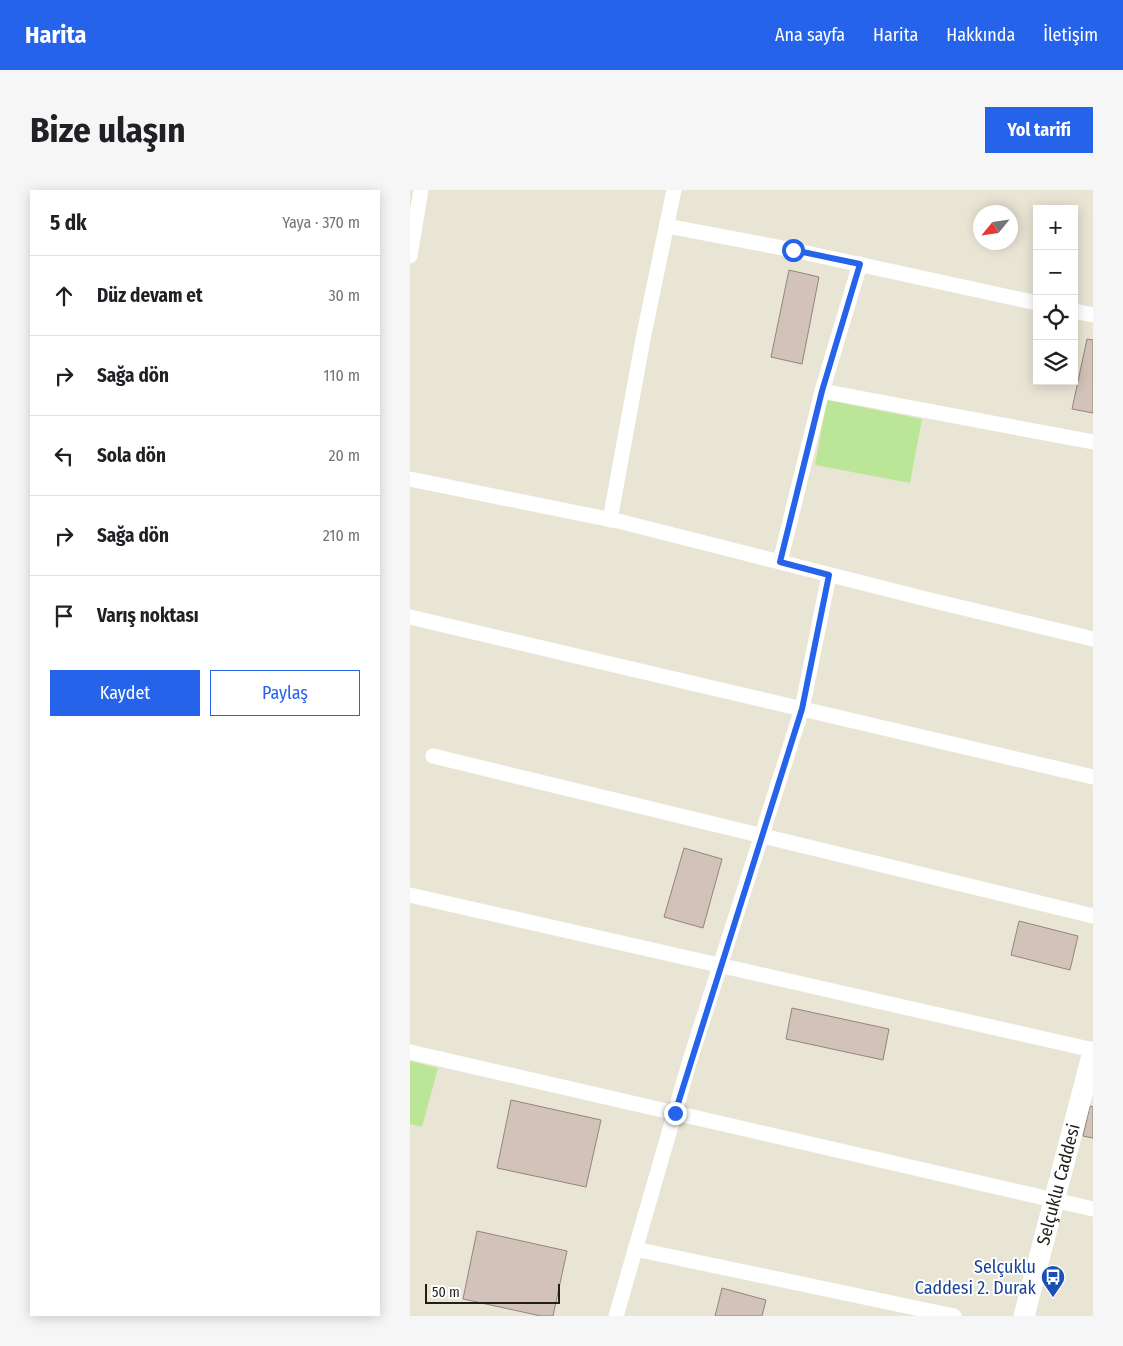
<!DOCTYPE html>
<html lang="tr">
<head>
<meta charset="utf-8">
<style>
  :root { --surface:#fff; --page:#f6f6f6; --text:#202124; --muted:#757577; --line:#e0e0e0; --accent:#2563eb }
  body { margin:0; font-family:"Fira Sans Condensed",sans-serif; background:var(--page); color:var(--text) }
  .controls { position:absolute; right:15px; top:15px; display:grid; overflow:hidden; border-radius:0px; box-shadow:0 2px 12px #0003 }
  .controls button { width:45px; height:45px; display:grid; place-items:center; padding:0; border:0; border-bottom:1px solid var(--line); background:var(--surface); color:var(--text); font:25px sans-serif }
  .compass { position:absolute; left:563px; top:15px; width:45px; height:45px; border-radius:50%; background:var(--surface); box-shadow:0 2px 12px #0003; rotate:241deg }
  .scale { position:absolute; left:15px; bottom:12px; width:135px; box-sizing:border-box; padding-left:5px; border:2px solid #201e18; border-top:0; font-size:14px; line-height:18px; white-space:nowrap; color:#201e18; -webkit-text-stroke:4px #fff; paint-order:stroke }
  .stop { position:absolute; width:15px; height:15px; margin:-11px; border:4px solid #2563eb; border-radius:50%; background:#fff }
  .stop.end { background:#2563eb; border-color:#fff; box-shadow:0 1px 5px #0008 }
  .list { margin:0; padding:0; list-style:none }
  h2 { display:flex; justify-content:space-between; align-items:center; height:65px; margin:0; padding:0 20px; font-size:21px }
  h2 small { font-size:16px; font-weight:400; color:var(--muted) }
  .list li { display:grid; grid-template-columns:32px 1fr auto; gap:15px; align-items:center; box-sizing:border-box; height:80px; padding:0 20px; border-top:1px solid var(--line) }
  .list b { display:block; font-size:19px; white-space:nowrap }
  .list em { font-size:16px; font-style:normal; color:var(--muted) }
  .actions { display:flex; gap:10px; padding:15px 20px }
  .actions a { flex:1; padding:11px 0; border:1px solid var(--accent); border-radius:0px; text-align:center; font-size:18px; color:var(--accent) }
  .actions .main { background:var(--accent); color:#fff }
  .icon { flex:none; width:28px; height:28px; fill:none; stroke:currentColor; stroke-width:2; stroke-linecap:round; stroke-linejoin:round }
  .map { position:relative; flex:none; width:683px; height:1126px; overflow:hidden; border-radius:0px }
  header { display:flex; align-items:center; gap:30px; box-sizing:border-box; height:70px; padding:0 25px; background:var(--accent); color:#fff }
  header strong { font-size:24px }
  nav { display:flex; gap:28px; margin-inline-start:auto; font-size:18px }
  .intro { display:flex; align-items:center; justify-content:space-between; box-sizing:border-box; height:120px; padding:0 30px }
  h1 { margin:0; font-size:35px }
  .button { padding:12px 22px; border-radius:0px; background:var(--accent); color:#fff; font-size:18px; font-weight:700 }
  main { display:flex; gap:30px; padding:0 30px }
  aside { flex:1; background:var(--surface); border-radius:0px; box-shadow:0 2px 12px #0003 }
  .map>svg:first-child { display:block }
  .green { fill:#bbe698 }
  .building { fill:#d2c2b9; stroke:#93857b }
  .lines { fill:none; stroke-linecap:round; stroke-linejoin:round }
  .street { stroke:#fff; stroke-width:15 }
  .secondary { stroke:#fff; stroke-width:21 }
  .route { stroke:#2563eb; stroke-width:6 }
  .labels { text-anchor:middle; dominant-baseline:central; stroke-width:4; stroke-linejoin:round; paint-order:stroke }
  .street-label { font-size:18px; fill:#201e18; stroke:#fff }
  .transit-label { font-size:18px; fill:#164399; stroke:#fff; text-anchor:end }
</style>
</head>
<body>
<header>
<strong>Harita</strong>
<nav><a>Ana sayfa</a><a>Harita</a><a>Hakkında</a><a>İletişim</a></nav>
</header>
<div class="intro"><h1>Bize ulaşın</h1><a class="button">Yol tarifi</a></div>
<main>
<aside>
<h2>5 dk<small>Yaya · 370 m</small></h2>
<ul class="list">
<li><svg class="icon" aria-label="ahead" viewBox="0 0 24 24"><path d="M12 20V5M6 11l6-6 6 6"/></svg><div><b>Düz devam et</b></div><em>30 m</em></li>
<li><svg class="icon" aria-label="right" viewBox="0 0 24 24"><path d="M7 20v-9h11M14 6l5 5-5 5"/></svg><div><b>Sağa dön</b></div><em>110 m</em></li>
<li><svg class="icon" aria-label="left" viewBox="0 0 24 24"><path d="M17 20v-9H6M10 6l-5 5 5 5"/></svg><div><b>Sola dön</b></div><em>20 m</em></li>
<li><svg class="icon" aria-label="right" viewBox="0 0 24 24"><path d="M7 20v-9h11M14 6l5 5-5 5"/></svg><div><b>Sağa dön</b></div><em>210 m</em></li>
<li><svg class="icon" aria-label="arrive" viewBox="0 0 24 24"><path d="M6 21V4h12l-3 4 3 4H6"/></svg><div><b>Varış noktası</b></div></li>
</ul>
<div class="actions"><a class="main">Kaydet</a><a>Paylaş</a></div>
</aside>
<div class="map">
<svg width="683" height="1126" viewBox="0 0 683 1126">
  <rect width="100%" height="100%" fill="#e9e5d5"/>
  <!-- green -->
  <g class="green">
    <path d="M417,210l95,19 -12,64 -95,-18z"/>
    <path d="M0,871l28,7 -16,59 -12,-3z"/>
  </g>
  <!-- building -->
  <g class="building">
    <path d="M379,80l30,7 -17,87 -31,-7z"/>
    <path d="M677,149l6,1v73l-21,-4z"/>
    <path d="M274,658l38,11 -19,69 -39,-11z"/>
    <path d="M609,731l59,15 -8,34 -59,-15z"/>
    <path d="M382,818l97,21 -6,31 -97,-21z"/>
    <path d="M101,910l90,20 -15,67 -89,-19z"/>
    <path d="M680,916l3,1v31l-10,-2z"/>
    <path d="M67,1041l90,20 -14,65h-12l-78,-17z"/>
    <path d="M312,1098l44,12 -4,16h-47z"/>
  </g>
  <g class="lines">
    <!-- street -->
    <g class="street">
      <path d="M257,36l126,24 244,53"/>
      <path d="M0,66l11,-66"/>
      <path d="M664,121l19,4"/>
      <path d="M412,201l271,51"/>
      <path d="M0,289l212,43 308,78 163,39"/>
      <path d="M200,330l33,-181 31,-149"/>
      <path d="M370,372l42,-171 38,-127"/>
      <path d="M0,427l683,160"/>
      <path d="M23,566l660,160"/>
      <path d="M0,705l683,155"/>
      <path d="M0,862l683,157"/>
      <path d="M225,1059l319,67"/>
      <path d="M206,1126l74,-256 112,-351 27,-134"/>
    </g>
    <!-- secondary -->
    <path class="secondary" id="s1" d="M614,1126l69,-264"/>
  </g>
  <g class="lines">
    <!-- route -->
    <path class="route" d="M265,923l127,-404 27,-134 -49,-13 42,-171 38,-127 -67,-14"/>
  </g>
  <!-- icons -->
  <defs>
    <g id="bus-pin" transform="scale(1.25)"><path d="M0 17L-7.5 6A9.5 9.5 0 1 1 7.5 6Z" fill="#1a4fb4" stroke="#fff"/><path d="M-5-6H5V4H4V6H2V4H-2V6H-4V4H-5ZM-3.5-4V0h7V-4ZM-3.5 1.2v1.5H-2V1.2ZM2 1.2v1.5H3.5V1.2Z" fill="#fff"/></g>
  </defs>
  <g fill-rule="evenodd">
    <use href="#bus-pin" x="643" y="1087"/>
  </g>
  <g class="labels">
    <!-- street labels -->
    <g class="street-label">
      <text stroke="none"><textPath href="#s1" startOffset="136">Selçuklu Caddesi</textPath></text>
    </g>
    <!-- transit labels -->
    <g class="transit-label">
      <text x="626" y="1077">Selçuklu<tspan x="626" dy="21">Caddesi 2. Durak</tspan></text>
    </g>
  </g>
</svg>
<div class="controls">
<button>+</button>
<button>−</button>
<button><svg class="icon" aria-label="locate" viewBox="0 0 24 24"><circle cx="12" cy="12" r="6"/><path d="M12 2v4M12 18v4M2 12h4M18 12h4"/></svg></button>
<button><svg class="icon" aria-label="layers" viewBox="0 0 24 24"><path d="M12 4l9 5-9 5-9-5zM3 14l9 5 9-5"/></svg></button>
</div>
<svg class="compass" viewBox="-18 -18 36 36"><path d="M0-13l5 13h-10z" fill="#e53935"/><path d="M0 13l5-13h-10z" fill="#757577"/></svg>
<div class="scale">50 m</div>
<div class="stop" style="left:383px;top:60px"></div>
<div class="stop end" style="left:265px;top:923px"></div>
</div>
</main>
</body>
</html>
